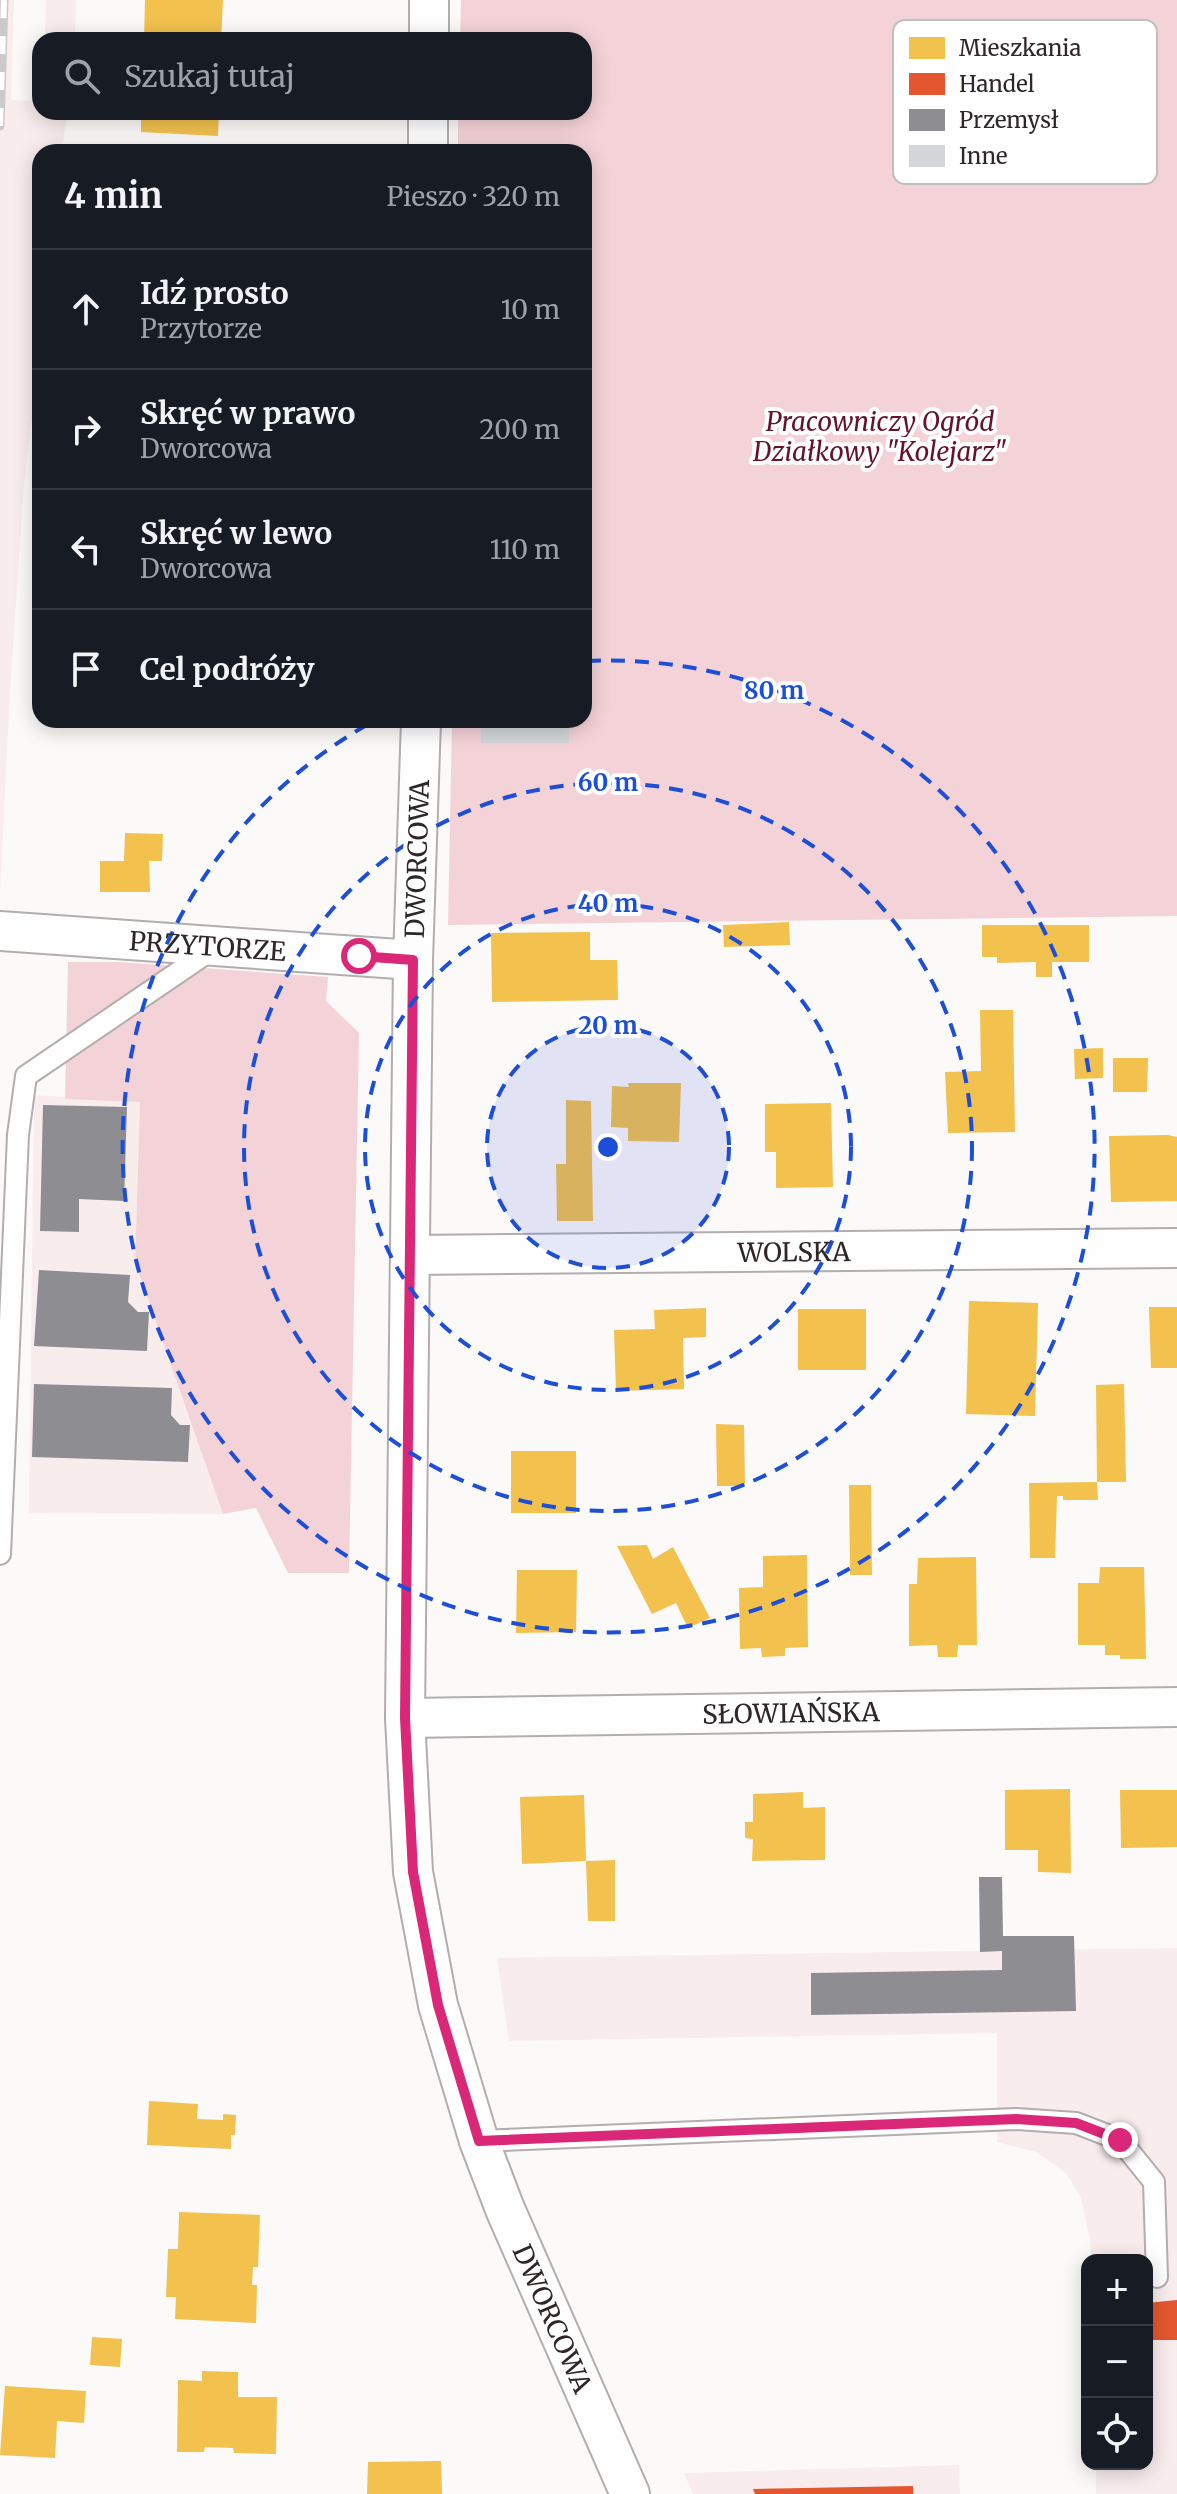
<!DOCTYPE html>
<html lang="pl">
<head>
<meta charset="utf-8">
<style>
  :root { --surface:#171b24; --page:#242831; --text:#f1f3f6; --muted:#9ea1a6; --line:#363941 }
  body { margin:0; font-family:Merriweather,serif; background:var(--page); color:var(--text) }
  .controls { position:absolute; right:24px; bottom:24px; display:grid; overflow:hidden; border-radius:16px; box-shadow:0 4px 20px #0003 }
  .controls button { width:72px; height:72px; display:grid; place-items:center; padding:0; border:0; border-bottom:2px solid var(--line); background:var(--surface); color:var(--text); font:40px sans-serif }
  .stop { position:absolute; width:24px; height:24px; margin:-18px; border:6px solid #db2777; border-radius:50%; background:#fff }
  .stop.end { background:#db2777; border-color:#fff; box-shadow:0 2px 8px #0008 }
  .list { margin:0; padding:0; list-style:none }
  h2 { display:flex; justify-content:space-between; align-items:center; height:104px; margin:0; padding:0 32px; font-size:34px }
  h2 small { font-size:26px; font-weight:400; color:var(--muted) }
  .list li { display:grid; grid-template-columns:52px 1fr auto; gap:24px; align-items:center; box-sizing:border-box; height:120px; padding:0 32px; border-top:2px solid var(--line) }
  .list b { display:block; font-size:30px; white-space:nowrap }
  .list p { margin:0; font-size:26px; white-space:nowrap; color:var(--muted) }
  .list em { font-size:26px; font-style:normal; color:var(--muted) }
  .icon { flex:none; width:44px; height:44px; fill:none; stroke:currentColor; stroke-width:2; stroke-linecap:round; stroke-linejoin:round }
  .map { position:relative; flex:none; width:1177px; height:2494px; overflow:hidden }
  .search { position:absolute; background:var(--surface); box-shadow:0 4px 20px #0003; left:32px; top:32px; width:560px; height:88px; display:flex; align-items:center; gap:20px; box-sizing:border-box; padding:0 28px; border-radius:24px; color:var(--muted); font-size:30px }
  .panel { position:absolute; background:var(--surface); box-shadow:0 4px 20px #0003; left:32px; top:144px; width:560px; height:584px; border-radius:24px }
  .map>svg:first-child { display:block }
  .built { fill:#f9eced }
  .green { fill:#f4d3d8 }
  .homes { fill:#f2c14e }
  .shops { fill:#e4572e }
  .industry { fill:#8d8d92 }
  .building { fill:#d3d7d7 }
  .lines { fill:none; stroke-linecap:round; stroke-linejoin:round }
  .lane-casing { stroke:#b3adae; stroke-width:24 }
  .street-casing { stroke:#b3adae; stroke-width:42 }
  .lane { stroke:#fffefe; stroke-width:20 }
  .street { stroke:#fffefe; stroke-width:38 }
  .rail-casing { stroke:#cbc9c9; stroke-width:9 }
  .rail { stroke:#fff; stroke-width:6; stroke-dasharray:18; stroke-linecap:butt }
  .route { stroke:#db2777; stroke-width:10 }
  .ring { fill:none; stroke:#1d4ed8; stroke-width:4; stroke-dasharray:14 10 }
  .labels { text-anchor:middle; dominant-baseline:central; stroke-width:8; stroke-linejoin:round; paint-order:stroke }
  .park-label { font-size:26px; font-style:italic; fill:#63132a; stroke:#fff }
  .street-label { font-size:26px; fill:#302627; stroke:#fff }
  .key { fill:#fff; stroke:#c1bebe; stroke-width:2 }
  .key-label { font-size:22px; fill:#302627 }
  .centre { fill:#1d4ed8; stroke:#fff; stroke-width:4 }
  .ring-label { font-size:24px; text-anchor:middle; font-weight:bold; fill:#1d4ed8; stroke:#fff; stroke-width:8; stroke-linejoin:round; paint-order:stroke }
</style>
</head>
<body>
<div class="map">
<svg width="1177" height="2494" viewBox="0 0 1177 2494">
  <rect width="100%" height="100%" fill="#fcf9f9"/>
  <!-- built -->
  <g class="built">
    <path d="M0,0h14l-3,100 29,1v11h27l-5,40h-22v197l-16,135 -14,208 -10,200z"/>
    <path d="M46,0h30l-1,40h-30z"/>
    <path d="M34,1095l106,7 -5,160 88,252 -194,-1z"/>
    <path d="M1177,1948v546h-81v-30h51v-204h-56l-1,-21 -9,-41 -15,-25 -30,-21 -39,-10v-109l-488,8 -12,-83z"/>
    <path d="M959,2465l1,29h-267l-9,-21z"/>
  </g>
  <!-- green -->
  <g class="green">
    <path d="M461,0h716v916l-729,9 4,-205h132v-568h-126v-40h126v-72h-124z"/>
    <path d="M68,962h51l209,15 -2,24 33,32 -10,540h-61l-32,-65 -33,6 -88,-252 5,-160 -75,-3z"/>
  </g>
  <!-- homes -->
  <g class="homes">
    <path d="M145,0h78l-2,40h-77z"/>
    <path d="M141,112h78l-1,24 -77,-4z"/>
    <path d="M125,833l38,1 -1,27h-13l1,31h-50v-31h24z"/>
    <path d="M789,922l1,23 -66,2 -1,-22z"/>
    <path d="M982,925h107v37h-37v15h-16v-15l-39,1v-6h-15z"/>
    <path d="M590,932v28h27l1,40 -126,2 -1,-69z"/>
    <path d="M980,1010h33l2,122 -67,1 -3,-61 36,-1z"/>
    <path d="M1103,1048v30l-28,1 -1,-30z"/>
    <path d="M1113,1058h35l-1,34h-34z"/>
    <path d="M628,1083h53l-2,59 -51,-1v-13l-17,-1 1,-41 17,1z"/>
    <path d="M566,1100l25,1 2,120h-36l-1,-57h10z"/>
    <path d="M831,1103l2,84 -57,1v-36h-11v-48z"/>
    <path d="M1168,1135l9,2v64l-66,1 -2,-66z"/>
    <path d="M969,1301l69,2 -3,113 -69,-2z"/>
    <path d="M1149,1307h28v61h-26z"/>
    <path d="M706,1308v29l-23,1 1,51 -68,2 -2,-61 41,-1 -1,-19z"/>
    <rect x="798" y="1309" width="68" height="61"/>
    <path d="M1124,1384l2,98h-29l-1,-97z"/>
    <path d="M716,1424l28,1 1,61h-28z"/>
    <rect x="511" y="1451" width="65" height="62"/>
    <path d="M1097,1482l1,18h-35v-4h-6l-2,62h-25l-1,-75z"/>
    <path d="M849,1485h22l1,90h-22z"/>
    <path d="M647,1545l6,14 20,-12 37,71 -22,10 -12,-25 -24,11 -35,-68z"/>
    <path d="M807,1555l1,92 -23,1v8l-23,1 -1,-9 -21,1 -1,-61 24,-1v-31z"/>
    <path d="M976,1557l1,88h-19l-1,12h-19l-1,-12 -28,1v-62h8l1,-26z"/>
    <path d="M1100,1567h44l2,92h-26v-4h-15v-10h-27v-62h21z"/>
    <path d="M517,1570h60l-1,62 -60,1z"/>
    <path d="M1070,1789l1,84 -33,-1v-22h-33v-60z"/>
    <path d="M1120,1790h57v57l-56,1z"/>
    <path d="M803,1792v16l22,-1v53l-73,1 1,-22 -8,-1v-16h8v-28z"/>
    <path d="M584,1795l2,66 29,-1v61h-27l-2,-60 -64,3 -2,-67z"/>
    <path d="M149,2101l49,3 -1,15 26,1v-6l13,1 -1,20h-4v14l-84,-4z"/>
    <path d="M179,2212l81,3 -2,52h-5l-1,18h5l-1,38 -81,-4 1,-22h-10l2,-48h10z"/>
    <path d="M92,2337l30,2 -2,28 -30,-2z"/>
    <path d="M202,2371l36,1v25h39l-1,57 -42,-1 -1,-5 -28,-1 -1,5h-27l1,-72 24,1z"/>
    <path d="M5,2386l81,5 -2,32 -27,-2 -2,37 -55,-3z"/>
    <path d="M441,2461l1,33h-75l1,-32z"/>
  </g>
  <!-- shops -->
  <g class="shops">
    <path d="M1177,2300v40h-30v-37z"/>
    <path d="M913,2486v8h-158l-2,-5z"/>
  </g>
  <!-- industry -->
  <g class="industry">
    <path d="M43,1105l84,2 -3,94 -45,-2v33l-39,-1z"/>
    <path d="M39,1270l91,5 -2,27 10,10h11l-2,39 -113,-5z"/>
    <path d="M34,1384l138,4 -1,27 9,10h10l-2,37 -156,-5z"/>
    <path d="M979,1877h23l1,59h71l2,75 -265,4v-42l191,-3v-19l-22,1z"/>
  </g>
  <!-- building -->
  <rect class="building" x="481" y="720" width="88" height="23"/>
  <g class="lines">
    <!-- lane casing -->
    <g class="lane-casing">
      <g id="lane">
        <path d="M0,1554l18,-419 8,-59 188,-128"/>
        <path d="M479,2141l537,-22 60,4 44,17 34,42 3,95"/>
      </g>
    </g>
    <!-- street casing -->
    <g class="street-casing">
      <g id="street">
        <path d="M429,40v-40"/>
        <path d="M428,152v-40"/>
        <path id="s1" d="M421,720l-8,240 -8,758 8,154 25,133 41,136 26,68 125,285"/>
        <path id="s2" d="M0,931l413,29"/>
        <path id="s3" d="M410,1255l767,-7"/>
        <path id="s4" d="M405,1718l772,-11"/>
      </g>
    </g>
    <!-- lane -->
    <use href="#lane" class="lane"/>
    <!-- street -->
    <use href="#street" class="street"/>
    <!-- rail casing -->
    <g class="rail-casing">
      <path id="rail" d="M0,126l4,-126"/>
    </g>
    <!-- rail -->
    <use href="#rail" class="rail"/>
  </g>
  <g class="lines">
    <!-- route -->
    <path class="route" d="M359,956l54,4 -8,758 8,154 25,133 41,136 537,-22 60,4 44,17"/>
  </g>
  <!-- distance rings -->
  <circle cx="608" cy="1147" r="121" fill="#1d4ed8" fill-opacity=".12"/>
  <g class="ring">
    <circle cx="608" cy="1147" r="121"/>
    <circle cx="608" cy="1147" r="243"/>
    <circle cx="608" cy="1147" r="364"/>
    <path d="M587 661A486 486 0 1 1 372 722"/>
  </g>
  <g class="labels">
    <!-- park labels -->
    <g class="park-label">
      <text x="880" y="421">Pracowniczy Ogród<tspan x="880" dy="30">Działkowy "Kolejarz"</tspan></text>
    </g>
    <!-- street labels -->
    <g class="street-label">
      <text transform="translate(417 859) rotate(-88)">DWORCOWA</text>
      <text stroke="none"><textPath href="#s2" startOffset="208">PRZYTORZE</textPath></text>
      <text stroke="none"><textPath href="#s3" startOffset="384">WOLSKA</textPath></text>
      <text stroke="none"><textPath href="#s4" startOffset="386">SŁOWIAŃSKA</textPath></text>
      <text stroke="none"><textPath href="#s1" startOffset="1622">DWORCOWA</textPath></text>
    </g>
  </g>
  <!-- legend -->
  <rect x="893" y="20" width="264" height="164" rx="12" class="key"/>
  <rect x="909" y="37" width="36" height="22" fill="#f2c14e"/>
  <rect x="909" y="73" width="36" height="22" fill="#e4572e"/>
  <rect x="909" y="109" width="36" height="22" fill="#8d8d92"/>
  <rect x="909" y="145" width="36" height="22" fill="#d3d7d7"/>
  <g class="key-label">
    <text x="959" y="56">Mieszkania</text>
    <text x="959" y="92">Handel</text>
    <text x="959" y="128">Przemysł</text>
    <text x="959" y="164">Inne</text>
  </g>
  <circle cx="608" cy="1147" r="12" class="centre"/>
  <g class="ring-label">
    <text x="774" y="699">80 m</text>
    <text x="608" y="791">60 m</text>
    <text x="608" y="912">40 m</text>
    <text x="608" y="1034">20 m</text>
  </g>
</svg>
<div class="controls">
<button>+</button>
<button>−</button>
<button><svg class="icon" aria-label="locate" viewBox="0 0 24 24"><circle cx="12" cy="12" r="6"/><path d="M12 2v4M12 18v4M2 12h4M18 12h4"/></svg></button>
</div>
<div class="stop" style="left:359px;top:956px"></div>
<div class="stop end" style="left:1120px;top:2140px"></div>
<div class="search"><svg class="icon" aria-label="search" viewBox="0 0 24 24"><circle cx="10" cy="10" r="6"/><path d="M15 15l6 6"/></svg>Szukaj tutaj</div>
<section class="panel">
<h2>4 min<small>Pieszo · 320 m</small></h2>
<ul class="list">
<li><svg class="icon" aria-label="ahead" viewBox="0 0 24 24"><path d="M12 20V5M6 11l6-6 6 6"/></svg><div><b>Idź prosto</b><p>Przytorze</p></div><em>10 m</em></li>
<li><svg class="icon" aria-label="right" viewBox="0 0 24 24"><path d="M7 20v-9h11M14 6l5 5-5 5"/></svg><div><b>Skręć w prawo</b><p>Dworcowa</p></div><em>200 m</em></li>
<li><svg class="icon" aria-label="left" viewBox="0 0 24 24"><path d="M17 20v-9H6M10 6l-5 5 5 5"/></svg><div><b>Skręć w lewo</b><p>Dworcowa</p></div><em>110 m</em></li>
<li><svg class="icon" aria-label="arrive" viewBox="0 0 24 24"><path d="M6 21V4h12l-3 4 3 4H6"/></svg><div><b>Cel podróży</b></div></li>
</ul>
</section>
</div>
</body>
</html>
